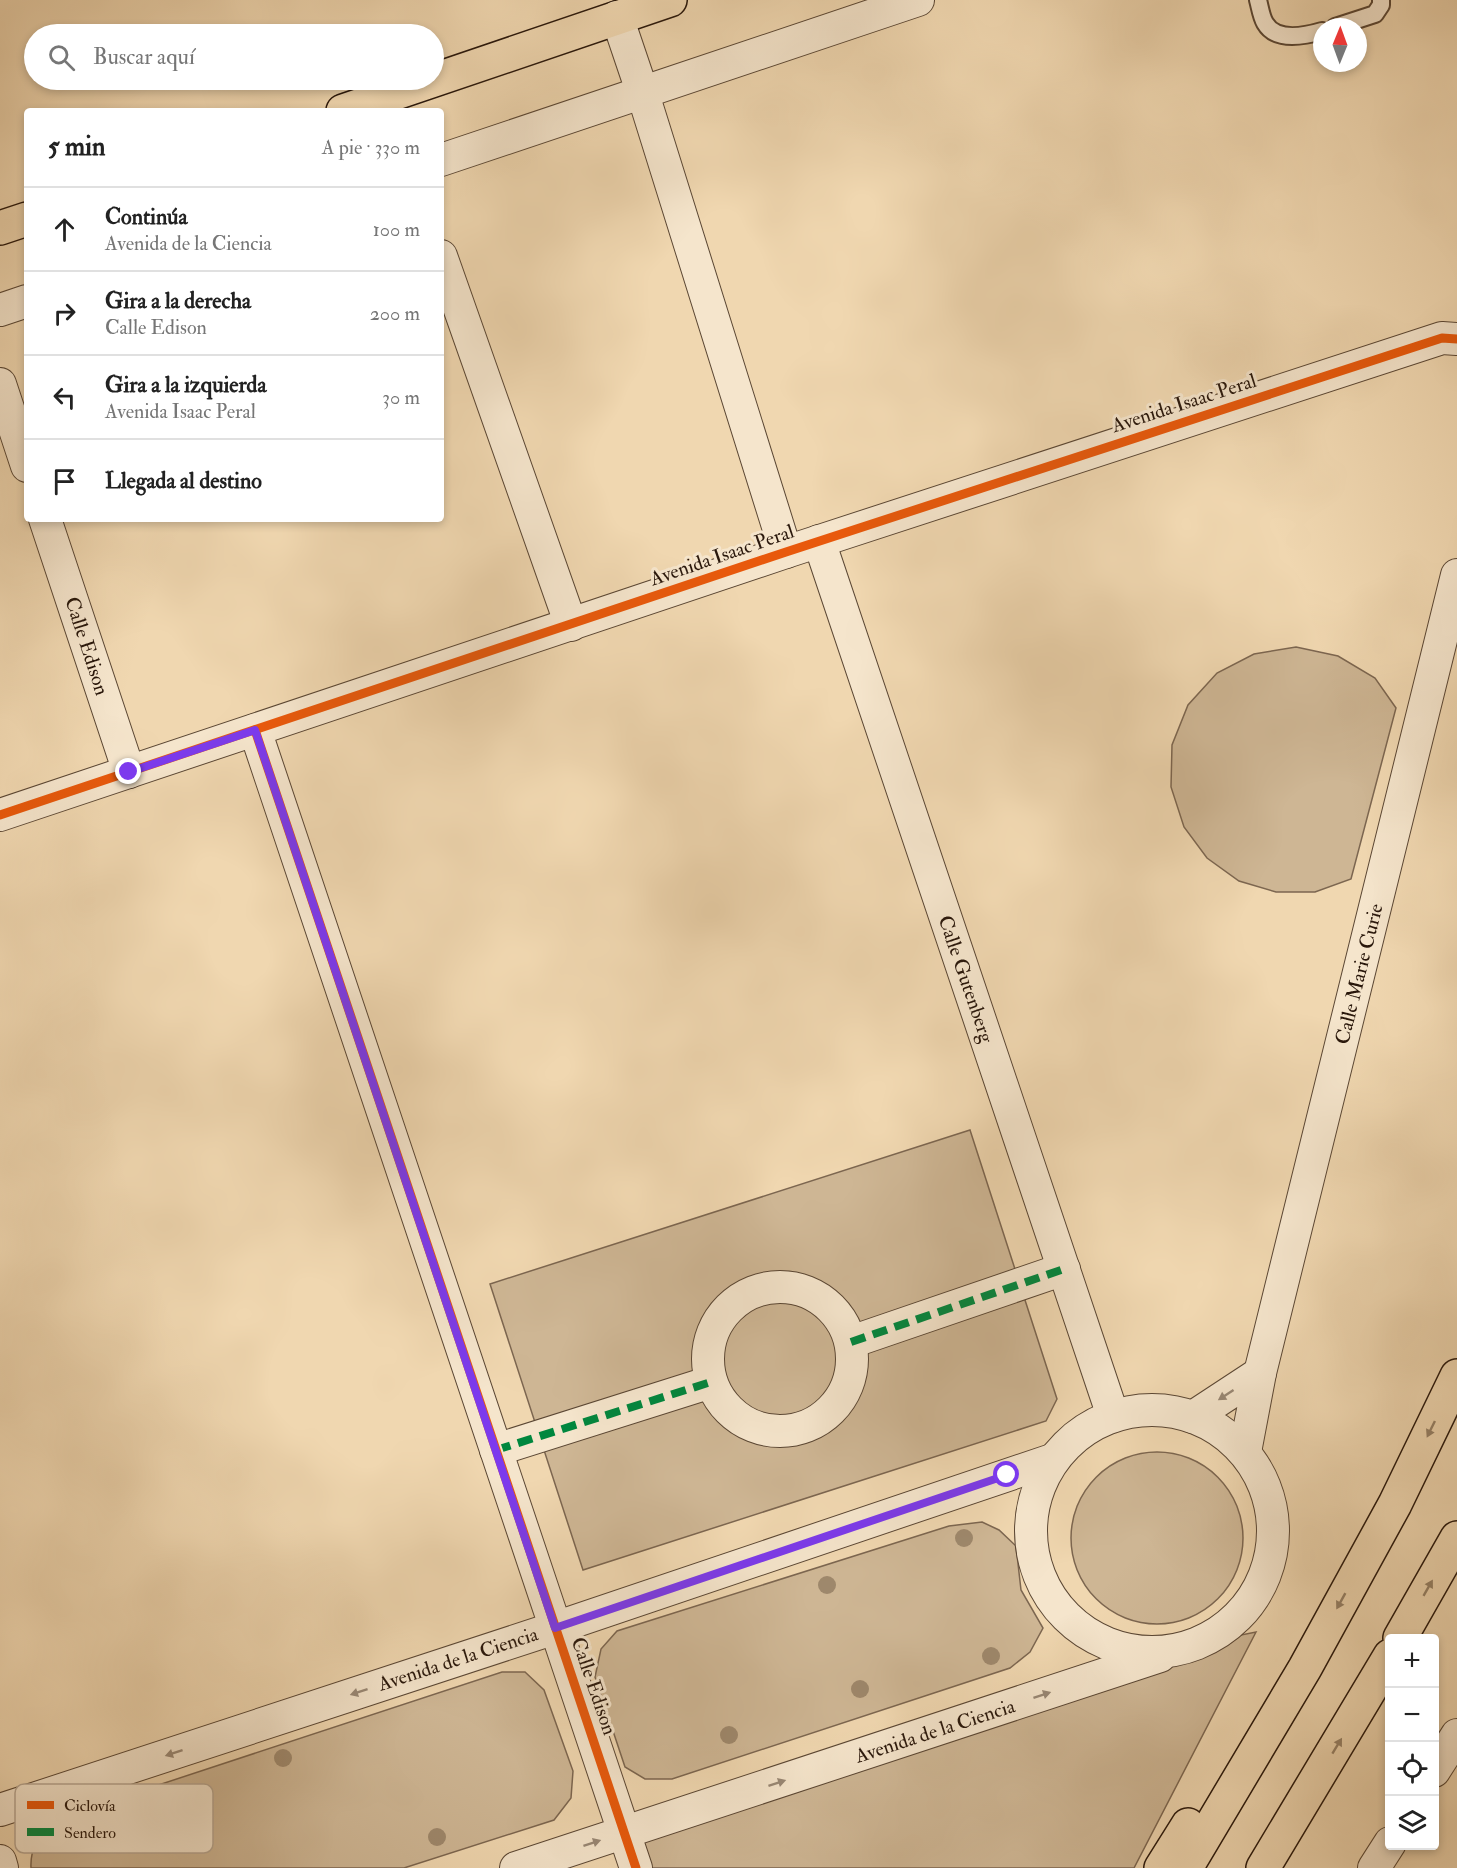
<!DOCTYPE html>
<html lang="es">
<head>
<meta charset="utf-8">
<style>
  :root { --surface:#fff; --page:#f6f6f6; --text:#222; --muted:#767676; --line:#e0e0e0 }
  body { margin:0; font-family:"IM FELL Double Pica",serif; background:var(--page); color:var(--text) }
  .controls { position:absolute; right:18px; bottom:18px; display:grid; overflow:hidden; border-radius:6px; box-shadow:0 3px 9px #0003 }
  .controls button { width:54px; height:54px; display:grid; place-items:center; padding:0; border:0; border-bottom:2px solid var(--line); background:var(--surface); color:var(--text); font:30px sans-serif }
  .compass { position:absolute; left:1313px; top:18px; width:54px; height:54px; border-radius:50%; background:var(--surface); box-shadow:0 3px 9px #0003; rotate:1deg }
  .stop { position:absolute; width:18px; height:18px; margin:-14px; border:4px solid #7c3aed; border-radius:50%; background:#fff }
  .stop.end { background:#7c3aed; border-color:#fff; box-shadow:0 2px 6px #0008 }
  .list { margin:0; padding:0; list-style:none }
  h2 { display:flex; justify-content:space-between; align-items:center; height:78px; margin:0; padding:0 24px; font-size:26px }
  h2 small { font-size:20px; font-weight:400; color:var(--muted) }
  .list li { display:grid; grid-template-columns:39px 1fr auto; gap:18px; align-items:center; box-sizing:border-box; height:84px; padding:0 24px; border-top:2px solid var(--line) }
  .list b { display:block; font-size:22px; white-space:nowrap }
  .list p { margin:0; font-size:20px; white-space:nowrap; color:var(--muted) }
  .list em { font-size:20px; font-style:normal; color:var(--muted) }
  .icon { flex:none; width:33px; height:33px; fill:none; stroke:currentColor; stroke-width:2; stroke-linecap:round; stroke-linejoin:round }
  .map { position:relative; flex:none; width:1457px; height:1868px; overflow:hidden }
  .search { position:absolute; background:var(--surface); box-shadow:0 3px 9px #0003; left:24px; top:24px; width:420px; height:66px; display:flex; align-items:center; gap:15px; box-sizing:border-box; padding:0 21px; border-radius:33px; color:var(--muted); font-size:22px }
  .panel { position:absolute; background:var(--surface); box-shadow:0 3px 9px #0003; left:24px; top:108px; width:420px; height:414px; border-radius:6px }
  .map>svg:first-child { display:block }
  .green { fill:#ceb694; stroke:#7c6650; stroke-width:1.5 }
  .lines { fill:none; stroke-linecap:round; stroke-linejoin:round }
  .lane-casing { stroke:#5b4734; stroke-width:20 }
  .street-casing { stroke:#5b4734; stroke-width:34 }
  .highway-casing { stroke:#29170b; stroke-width:36 }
  .lane { stroke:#f5e5cc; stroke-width:16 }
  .street { stroke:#f5e5cc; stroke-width:32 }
  .highway { stroke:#f0d7b0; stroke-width:33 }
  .quiet { stroke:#00873e; stroke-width:8; stroke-dasharray:15 8; stroke-linecap:butt }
  .cycleway-casing { stroke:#f5e5cc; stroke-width:13 }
  .cycleway { stroke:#e8590c; stroke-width:9 }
  .tree { fill:#9e886c }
  .oneway { fill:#998875 }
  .oneway2 { fill:#968166 }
  .route { stroke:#7c3aed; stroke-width:8 }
  .labels { text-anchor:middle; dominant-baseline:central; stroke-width:6; stroke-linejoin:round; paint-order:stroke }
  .street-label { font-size:20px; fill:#29170b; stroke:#f5e5cc }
  .key { fill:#f5e5cc; stroke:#b8a792; stroke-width:1.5 }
  .key-label { font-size:16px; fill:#29170b }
</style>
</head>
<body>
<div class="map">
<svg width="1457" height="1868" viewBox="0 0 1457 1868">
  <rect width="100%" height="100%" fill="#f0d7b0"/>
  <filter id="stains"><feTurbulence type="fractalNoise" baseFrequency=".00333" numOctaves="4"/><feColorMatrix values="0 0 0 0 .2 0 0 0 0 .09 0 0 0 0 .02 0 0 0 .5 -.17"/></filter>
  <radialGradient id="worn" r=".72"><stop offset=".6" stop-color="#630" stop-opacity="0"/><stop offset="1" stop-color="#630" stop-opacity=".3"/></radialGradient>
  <!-- green -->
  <g class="green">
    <path d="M1296,647l42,9 37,22 21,30 -45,171 -36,13h-39l-37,-11 -32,-23 -23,-31 -13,-40 1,-42 16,-40 29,-32 37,-19z"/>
    <path d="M970,1130l87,269 -11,22 -463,149 -93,-286z"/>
    <circle cx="1157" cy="1538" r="86"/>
    <path d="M982,1522l17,8 17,16 5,44 22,38 -13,24 -20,16 -338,111h-27l-20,-12 -30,-90 6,-28 16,-18 332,-105z"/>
    <path d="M1256,1632l-122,236h-506l-3,-35 571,-189z"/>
    <path d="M502,1672h23l19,18 29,81 -2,27 -17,22 -150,48h-373c-1,-20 8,-34 21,-48z"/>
  </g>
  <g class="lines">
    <!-- lane casing -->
    <g class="lane-casing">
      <g id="lane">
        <path d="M1258,0c2,7 3,16 7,23 11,19 40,13 57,8"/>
        <path d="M1335,27l40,-13 6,-9v-5"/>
      </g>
    </g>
    <!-- street casing -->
    <g class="street-casing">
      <g id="street">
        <path d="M617,17l26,77 143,458"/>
        <path d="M441,160l477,-160"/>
        <path d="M441,256l130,369"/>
        <path d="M0,310l27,-9"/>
        <path d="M0,384l27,82"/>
        <path d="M45,519l84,253"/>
        <path d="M819,541l294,875"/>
        <path d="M255,730l381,1138"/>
        <path d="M0,815l786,-263 656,-214 15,1"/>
        <circle cx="780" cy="1359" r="72"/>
        <path d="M851,1342l213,-73"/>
        <path d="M1260,1373l197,-798"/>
        <circle cx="1152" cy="1531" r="121"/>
        <path d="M1193,1417l67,-44 -15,79"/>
        <path d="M496,1450l215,-68"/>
        <path d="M1434,1771l23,-36"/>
        <path d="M0,1810l555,-182 497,-168"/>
        <path d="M0,1861l2,7"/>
        <path d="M516,1868l644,-212"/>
        <path d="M1374,1868l16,-25"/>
      </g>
    </g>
    <!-- highway casing -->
    <g class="highway-casing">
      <g id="highway">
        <path d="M343,111l327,-111"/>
        <path d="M0,228l27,-9"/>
        <path d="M1400,1638l57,-100"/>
        <path d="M1161,1868l27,-43"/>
        <path d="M1186,1868l119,-200 90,-164 62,-128"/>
        <path d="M1263,1868l127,-212"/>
      </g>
    </g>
    <!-- lane -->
    <use href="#lane" class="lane"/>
    <!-- street -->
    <use href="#street" class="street"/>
    <!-- highway -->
    <use href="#highway" class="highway"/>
    <!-- quiet -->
    <g class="quiet">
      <path d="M851,1342l213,-73"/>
      <path d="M496,1450l215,-68"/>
    </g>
    <!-- cycleway casing -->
    <g class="cycleway-casing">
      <g id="cycleway">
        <path d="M255,730l381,1138"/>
        <path d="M0,815l786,-263 656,-214 15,1"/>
      </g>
    </g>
    <!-- cycleway -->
    <use href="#cycleway" class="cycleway"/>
  </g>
  <!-- trees -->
  <g class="tree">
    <circle cx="964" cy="1538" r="9"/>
    <circle cx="827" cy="1585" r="9"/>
    <circle cx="991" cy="1656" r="9"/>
    <circle cx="860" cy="1689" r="9"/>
    <circle cx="729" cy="1735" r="9"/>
    <circle cx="283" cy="1758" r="9"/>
    <circle cx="437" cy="1837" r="9"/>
  </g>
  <!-- one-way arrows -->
  <defs><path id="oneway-solid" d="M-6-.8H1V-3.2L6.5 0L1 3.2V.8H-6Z" transform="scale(1.5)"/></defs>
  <g class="oneway">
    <use href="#oneway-solid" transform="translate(1226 1395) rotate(147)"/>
    <use href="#oneway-solid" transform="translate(359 1692) rotate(162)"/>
    <use href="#oneway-solid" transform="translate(1042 1695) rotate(-18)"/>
    <use href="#oneway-solid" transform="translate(174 1753) rotate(162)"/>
    <use href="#oneway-solid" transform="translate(777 1783) rotate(-18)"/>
    <use href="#oneway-solid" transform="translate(592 1843) rotate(-18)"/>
  </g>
  <g class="oneway2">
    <use href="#oneway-solid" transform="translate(1431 1429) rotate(116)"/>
    <use href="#oneway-solid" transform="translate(1428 1588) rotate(-60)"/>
    <use href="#oneway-solid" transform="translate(1341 1601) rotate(119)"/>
    <use href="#oneway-solid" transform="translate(1337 1746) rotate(-59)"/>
  </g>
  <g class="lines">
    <!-- route -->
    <path class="route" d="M129,772l126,-42 300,898 452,-153"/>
  </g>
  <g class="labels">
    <!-- street labels -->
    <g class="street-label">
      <text transform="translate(1184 403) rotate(-18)">Avenida Isaac Peral</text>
      <text transform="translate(722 555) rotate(-19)">Avenida Isaac Peral</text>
      <text transform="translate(87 646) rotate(72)">Calle Edison</text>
      <text transform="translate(1359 974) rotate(-76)">Calle Marie Curie</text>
      <text transform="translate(966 979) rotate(71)">Calle Gutenberg</text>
      <text transform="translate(458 1659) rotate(-18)">Avenida de la Ciencia</text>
      <text transform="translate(594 1686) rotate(71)">Calle Edison</text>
      <text transform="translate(935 1731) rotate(-18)">Avenida de la Ciencia</text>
    </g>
  </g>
  <!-- legend -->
  <rect x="15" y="1784" width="198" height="69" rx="9" class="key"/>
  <rect x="27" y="1801" width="27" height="8" fill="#e8590c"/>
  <rect x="27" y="1828" width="27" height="8" fill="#00873e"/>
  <g class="key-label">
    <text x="64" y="1811">Ciclovía</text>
    <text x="64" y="1838">Sendero</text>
  </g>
  <rect width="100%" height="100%" filter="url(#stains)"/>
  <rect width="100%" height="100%" fill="url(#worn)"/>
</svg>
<div class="controls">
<button>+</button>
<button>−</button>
<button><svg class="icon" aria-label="locate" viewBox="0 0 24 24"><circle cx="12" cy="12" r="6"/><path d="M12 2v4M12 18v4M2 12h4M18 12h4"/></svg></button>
<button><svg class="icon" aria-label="layers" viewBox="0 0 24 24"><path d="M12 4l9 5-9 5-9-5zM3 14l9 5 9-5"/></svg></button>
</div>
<svg class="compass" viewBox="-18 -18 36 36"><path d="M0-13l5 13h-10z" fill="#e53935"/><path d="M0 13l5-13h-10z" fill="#767676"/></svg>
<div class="stop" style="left:1007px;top:1475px"></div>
<div class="stop end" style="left:129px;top:772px"></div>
<div class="search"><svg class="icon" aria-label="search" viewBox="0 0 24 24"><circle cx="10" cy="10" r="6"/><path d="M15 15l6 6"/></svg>Buscar aquí</div>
<section class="panel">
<h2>5 min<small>A pie · 330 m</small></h2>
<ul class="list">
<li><svg class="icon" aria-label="ahead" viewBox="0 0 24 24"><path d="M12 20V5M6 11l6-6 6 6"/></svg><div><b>Continúa</b><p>Avenida de la Ciencia</p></div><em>100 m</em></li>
<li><svg class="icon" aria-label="right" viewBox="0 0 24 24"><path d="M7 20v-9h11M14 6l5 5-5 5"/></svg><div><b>Gira a la derecha</b><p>Calle Edison</p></div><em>200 m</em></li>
<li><svg class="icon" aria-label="left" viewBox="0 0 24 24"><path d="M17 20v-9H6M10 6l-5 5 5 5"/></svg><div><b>Gira a la izquierda</b><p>Avenida Isaac Peral</p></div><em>30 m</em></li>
<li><svg class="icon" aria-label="arrive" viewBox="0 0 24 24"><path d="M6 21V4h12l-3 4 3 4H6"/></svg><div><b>Llegada al destino</b></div></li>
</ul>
</section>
</div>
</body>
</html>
